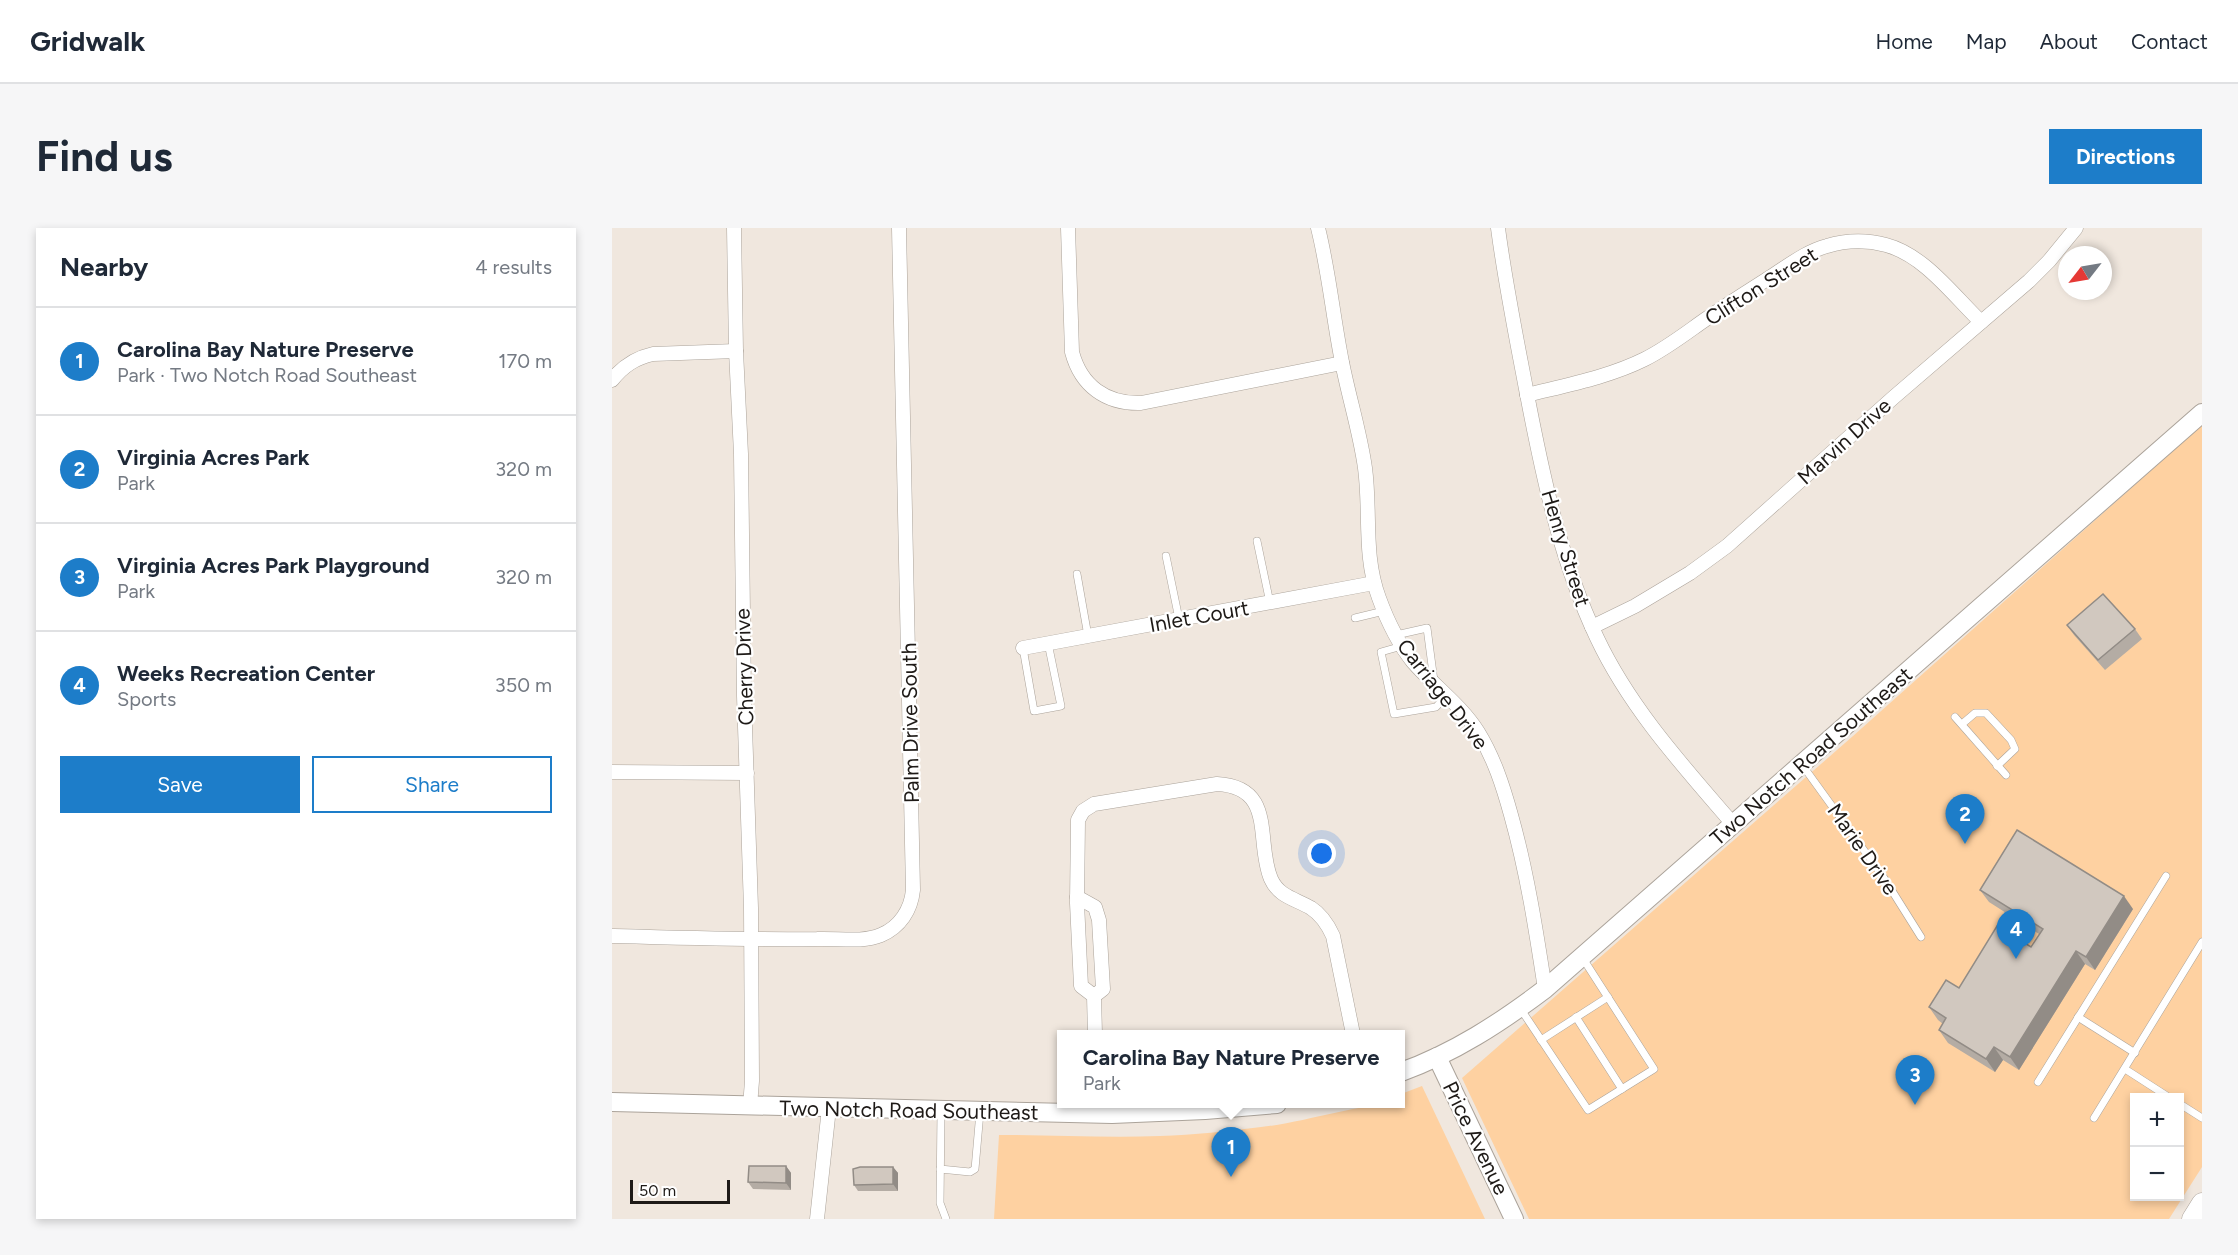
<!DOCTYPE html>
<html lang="en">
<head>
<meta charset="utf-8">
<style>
  :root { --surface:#fff; --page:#f6f6f7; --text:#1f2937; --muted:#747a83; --line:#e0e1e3; --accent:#1d7dc9 }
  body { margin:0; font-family:Figtree,sans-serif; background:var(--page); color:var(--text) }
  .controls { position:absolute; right:18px; bottom:18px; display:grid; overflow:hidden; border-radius:0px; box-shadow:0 3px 9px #0003 }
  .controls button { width:54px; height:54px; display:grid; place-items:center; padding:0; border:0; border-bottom:2px solid var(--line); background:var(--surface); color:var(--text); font:30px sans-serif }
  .compass { position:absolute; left:1446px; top:18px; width:54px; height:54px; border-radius:50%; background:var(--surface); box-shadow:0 3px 9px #0003; rotate:239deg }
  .scale { position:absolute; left:18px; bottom:15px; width:100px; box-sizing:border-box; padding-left:6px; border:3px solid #1e1a17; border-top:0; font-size:16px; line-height:21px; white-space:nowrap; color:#1e1a17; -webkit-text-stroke:4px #fff; paint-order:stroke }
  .you { position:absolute; left:710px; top:626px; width:21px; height:21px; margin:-15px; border:4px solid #fff; border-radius:50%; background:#1a73e8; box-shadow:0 0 0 9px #1a73e833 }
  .badge { display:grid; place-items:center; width:39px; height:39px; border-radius:50%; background:var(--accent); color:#fff; font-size:20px; font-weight:700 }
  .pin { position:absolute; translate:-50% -50px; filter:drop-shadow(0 2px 3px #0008) }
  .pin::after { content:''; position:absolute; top:32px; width:21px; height:18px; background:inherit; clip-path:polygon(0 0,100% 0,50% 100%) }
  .popup { position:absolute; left:445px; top:802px; width:348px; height:78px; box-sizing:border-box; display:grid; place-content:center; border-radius:0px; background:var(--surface); filter:drop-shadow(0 2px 4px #0005); font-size:20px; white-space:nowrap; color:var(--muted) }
  .popup b { font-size:22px; color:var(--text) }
  .popup::after { content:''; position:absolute; left:50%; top:100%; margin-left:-12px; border:12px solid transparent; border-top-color:var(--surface) }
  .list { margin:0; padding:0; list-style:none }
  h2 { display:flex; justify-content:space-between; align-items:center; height:78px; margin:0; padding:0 24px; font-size:26px }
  h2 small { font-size:20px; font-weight:400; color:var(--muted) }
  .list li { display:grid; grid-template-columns:39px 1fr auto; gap:18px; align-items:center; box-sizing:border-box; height:108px; padding:0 24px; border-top:2px solid var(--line) }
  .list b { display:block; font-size:22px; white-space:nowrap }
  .list p { margin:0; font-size:20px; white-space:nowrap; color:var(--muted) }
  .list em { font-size:20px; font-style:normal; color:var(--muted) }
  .actions { display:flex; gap:12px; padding:18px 24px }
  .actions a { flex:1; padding:14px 0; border:2px solid var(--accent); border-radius:0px; text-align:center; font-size:21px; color:var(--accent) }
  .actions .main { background:var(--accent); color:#fff }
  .map { position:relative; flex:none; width:1590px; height:991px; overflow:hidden; border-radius:0px }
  header { display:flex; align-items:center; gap:36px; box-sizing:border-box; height:84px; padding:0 30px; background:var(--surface); border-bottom:2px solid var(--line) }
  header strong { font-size:28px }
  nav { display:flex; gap:33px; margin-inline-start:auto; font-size:21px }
  .intro { display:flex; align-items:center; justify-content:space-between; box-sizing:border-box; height:144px; padding:0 36px }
  h1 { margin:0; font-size:42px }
  .button { padding:15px 27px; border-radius:0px; background:var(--accent); color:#fff; font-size:21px; font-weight:700 }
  main { display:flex; gap:36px; padding:0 36px }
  aside { flex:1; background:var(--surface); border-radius:0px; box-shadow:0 3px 9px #0003 }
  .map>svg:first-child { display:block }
  .green { fill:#fed1a1; fill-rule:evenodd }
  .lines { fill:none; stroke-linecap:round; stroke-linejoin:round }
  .service-casing { stroke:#aba39a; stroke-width:8 }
  .minor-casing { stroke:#aba39a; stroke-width:15 }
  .tertiary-casing { stroke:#aba39a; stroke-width:20 }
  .secondary-casing { stroke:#aba39a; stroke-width:21 }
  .service { stroke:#fff; stroke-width:7 }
  .minor { stroke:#fff; stroke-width:14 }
  .tertiary { stroke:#fff; stroke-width:18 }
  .secondary { stroke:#fff; stroke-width:20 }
  .wall { fill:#b4aca4 }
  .shaded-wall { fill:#928c86 }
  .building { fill:#d1c8bf; stroke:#928c86; stroke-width:1.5 }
  .labels { text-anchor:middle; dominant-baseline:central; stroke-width:4.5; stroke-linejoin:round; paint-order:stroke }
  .street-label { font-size:21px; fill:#1e1a17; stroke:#fff }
</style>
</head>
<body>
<header>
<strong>Gridwalk</strong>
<nav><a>Home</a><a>Map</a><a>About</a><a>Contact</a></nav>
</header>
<div class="intro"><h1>Find us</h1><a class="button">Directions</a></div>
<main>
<aside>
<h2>Nearby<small>4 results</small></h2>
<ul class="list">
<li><span class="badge">1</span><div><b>Carolina Bay Nature Preserve</b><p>Park · Two Notch Road Southeast</p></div><em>170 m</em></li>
<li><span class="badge">2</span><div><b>Virginia Acres Park</b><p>Park</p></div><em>320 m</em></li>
<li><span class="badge">3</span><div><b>Virginia Acres Park Playground</b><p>Park</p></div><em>320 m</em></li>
<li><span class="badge">4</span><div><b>Weeks Recreation Center</b><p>Sports</p></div><em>350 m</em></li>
</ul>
<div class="actions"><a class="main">Save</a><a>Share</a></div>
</aside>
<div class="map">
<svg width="1590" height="991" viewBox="0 0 1590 991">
  <rect width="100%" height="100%" fill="#f0e7de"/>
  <!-- green -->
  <g class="green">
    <path d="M1590,197v742l-33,52h-640l-67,-141 391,-342zM1522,870h46v98h-46z"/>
    <path d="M810,858l63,133h-491l5,-84c54,0 108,3 161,1 34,-1 68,-5 101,-9 47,-5 93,-23 140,-23v-10z"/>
  </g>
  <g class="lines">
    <!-- service casing -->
    <g class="service-casing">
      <g id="service">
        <path d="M645,313l13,62"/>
        <path d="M554,328l13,63"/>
        <path d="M465,346l11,62"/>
        <path d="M743,390l29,-7"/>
        <path d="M784,407l31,-7 7,53"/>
        <path d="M790,418l-21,6 13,62 42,-7 11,-12"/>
        <path d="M411,420l11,63 27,-5 -13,-63"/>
        <path d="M1343,489l51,58"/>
        <path d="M1350,496l13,-11h11l25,27 4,9 -18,17"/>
        <path d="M1191,538l81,112 37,59"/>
        <path d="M908,780l68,102 66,-41 -72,-112"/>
        <path d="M964,789l46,72"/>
        <path d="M1466,789l57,36"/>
        <path d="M929,812l67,-43"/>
        <path d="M1513,841l45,29"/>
        <path d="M1426,854l128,-206"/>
        <path d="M1568,876l22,14"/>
        <path d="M329,884l-1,91 6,16"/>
        <path d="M1482,890l108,-176"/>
        <path d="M328,941l30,3 5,-3 5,-57"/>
      </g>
    </g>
    <!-- minor casing -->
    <g class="minor-casing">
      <g id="minor">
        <path d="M122,0l2,123 5,103 3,242 7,212 1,173 -2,25"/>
        <path d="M456,0l4,124c9,34 34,52 69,51l201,-40"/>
        <path d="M706,0c11,44 15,89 24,134 7,36 18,70 23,106 6,44 -2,87 14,130 8,22 19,45 34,64 21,24 47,42 65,70 16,26 25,54 33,83 16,57 25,115 34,174"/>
        <path d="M886,0c7,54 18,108 28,161 16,84 34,171 71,249 33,70 86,128 136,186"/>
        <path d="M0,152c11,-14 23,-22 41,-26l83,-3"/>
        <path d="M915,167c40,-10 82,-18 118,-36 22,-11 41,-26 61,-40 23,-16 46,-30 69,-45 17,-11 33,-23 52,-28 20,-6 40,-6 59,-1 38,10 67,50 95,77"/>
        <path d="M980,399l43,-21 55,-33 37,-27 167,-149 135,-116 20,-20 27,-33"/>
        <path d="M411,420l351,-65"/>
        <path d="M0,544l135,1"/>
        <path d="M465,669l18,10 4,13 4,69 -9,7"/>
        <path d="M0,708c69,2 137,4 205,3 21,-1 45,4 64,-4 19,-8 30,-25 32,-45l-14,-662"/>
        <path d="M483,806l-1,-38 -13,-10 -4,-83 1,-83 5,-9 11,-7 123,-20c60,3 38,58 54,95 8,18 25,20 40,29 11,7 17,17 22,28l20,98"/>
        <path d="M205,991l12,-111"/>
      </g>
    </g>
    <!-- tertiary casing -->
    <g class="tertiary-casing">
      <g id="tertiary">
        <path d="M825,829l77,162"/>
        <path d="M789,844c53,-19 99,-49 144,-83l657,-576"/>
        <path d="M0,874l500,12 93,-4 72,-6"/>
      </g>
    </g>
    <!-- secondary casing -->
    <g class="secondary-casing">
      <path id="secondary" d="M1580,991l10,-16"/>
    </g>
    <!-- service -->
    <use href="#service" class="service"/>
    <!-- minor -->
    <use href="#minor" class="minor"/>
    <!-- tertiary -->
    <use href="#tertiary" class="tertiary"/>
    <!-- secondary -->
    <use href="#secondary" class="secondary"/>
  </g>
  <!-- wall -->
  <g class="wall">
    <path d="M1455,397l68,4 7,10 -37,31 -31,-35z"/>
    <path d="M1368,662l153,19 -38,61 -10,-6 -66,106 -16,-10 -8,12 -47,-29 -9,-13 4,-6 -5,-4 -9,-13 30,-19 72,-41 8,-13 -50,-32z"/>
    <path d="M174,938l5,7v17l-38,-1 -5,-7z"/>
    <path d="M281,939l5,6v18h-40l-4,-6z"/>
  </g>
  <!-- shaded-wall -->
  <g class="shaded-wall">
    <path d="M1512,668l9,13 -38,61 -9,-13z"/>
    <path d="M1464,723l9,13 -66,106 -9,-13z"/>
    <path d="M1382,819l9,13 -8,12 -9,-13z"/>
    <path d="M174,938l5,7v17l-5,-7z"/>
    <path d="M281,939l5,6v18l-5,-7z"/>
  </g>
  <!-- building -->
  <g class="building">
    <path d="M1491,366l32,35 -37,31 -31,-35z"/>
    <path d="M1405,602l107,66 -38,61 -10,-6 -66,106 -16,-10 -8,12 -47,-29 7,-12 -17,-11 17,-27 13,8 38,-62 34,21 12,-18 -63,-39z"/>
    <path d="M137,938h37v17l-38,-1z"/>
    <path d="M248,939h33v17l-39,1 -1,-16z"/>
  </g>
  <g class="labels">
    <!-- street labels -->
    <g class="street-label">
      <text transform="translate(1149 58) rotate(-32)">Clifton Street</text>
      <text transform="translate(1232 213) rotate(-42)">Marvin Drive</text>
      <text transform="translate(954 320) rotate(73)">Henry Street</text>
      <text transform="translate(587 388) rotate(-10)">Inlet Court</text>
      <text transform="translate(132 439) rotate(-92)">Cherry Drive</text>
      <text transform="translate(831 466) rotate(52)">Carriage Drive</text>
      <text transform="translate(298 495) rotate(-91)">Palm Drive South</text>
      <text transform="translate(1199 528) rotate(-41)">Two Notch Road Southeast</text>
      <text transform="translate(1251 621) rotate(55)">Marie Drive</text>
      <text transform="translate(297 882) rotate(1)">Two Notch Road Southeast</text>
      <text transform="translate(864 910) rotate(64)">Price Avenue</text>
    </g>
  </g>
</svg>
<div class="controls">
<button>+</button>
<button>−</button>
</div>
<svg class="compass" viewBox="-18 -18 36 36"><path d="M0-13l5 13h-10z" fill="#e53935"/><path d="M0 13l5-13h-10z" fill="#747a83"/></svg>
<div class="scale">50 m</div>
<div class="you"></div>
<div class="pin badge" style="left:619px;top:949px">1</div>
<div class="popup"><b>Carolina Bay Nature Preserve</b>Park</div>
<div class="pin badge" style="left:1353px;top:616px">2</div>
<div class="pin badge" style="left:1303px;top:877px">3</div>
<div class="pin badge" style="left:1404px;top:731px">4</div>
</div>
</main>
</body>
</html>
